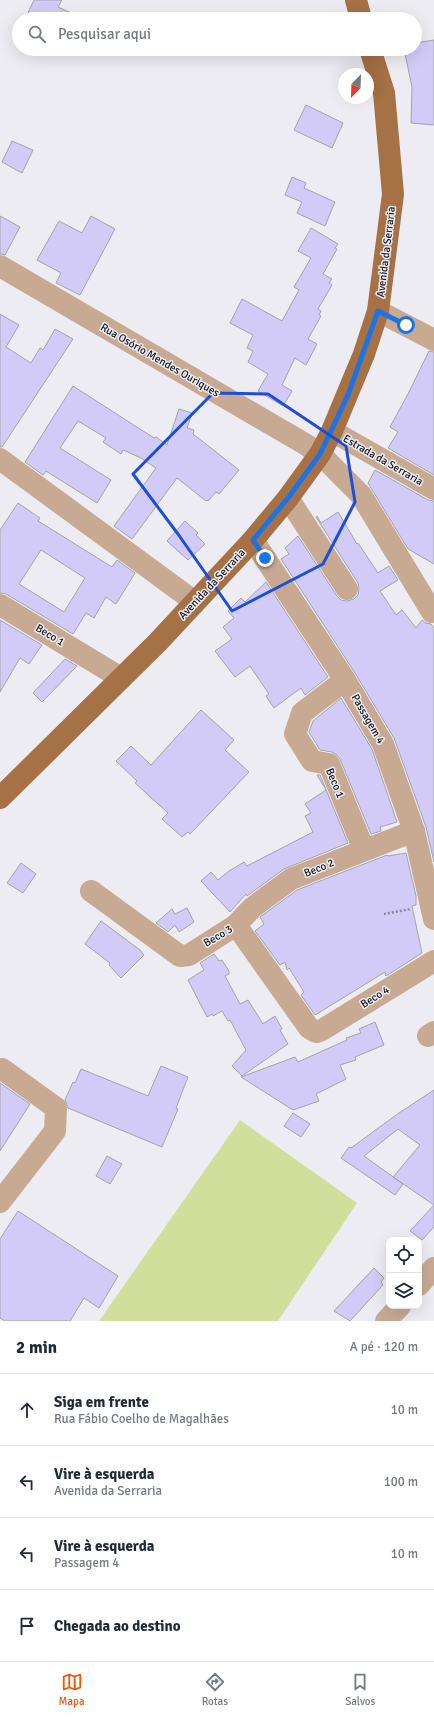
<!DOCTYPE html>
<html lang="pt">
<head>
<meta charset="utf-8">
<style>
  :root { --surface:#fff; --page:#f6f6f7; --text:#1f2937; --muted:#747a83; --line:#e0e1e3; --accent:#ea580c }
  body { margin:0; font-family:Signika,sans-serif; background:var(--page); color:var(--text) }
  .controls { position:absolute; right:12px; bottom:12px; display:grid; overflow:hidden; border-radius:8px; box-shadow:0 4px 16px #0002 }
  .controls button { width:36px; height:36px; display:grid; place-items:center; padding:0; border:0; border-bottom:1px solid var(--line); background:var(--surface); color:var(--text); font:20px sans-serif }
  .compass { position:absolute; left:338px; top:68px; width:36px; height:36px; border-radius:50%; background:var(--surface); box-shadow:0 4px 16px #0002; rotate:203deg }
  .stop { position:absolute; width:12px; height:12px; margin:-9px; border:3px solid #1a73e8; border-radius:50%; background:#fff }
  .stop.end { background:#1a73e8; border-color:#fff; box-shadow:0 1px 4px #0008 }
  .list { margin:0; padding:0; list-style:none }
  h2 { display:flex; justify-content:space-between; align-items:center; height:52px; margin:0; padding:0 16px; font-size:17px }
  h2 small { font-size:13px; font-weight:400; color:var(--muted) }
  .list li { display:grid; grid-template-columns:26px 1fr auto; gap:12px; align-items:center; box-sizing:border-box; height:72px; padding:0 16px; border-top:1px solid var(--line) }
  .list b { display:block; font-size:15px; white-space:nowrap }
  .list p { margin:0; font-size:13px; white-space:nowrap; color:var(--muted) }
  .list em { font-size:13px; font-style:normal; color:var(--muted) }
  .icon { flex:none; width:22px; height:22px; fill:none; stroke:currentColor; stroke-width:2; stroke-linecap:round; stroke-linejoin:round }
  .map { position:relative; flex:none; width:434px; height:1321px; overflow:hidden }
  .search { position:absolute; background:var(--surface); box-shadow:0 4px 16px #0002; left:12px; right:12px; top:12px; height:44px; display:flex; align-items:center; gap:10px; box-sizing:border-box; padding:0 14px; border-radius:22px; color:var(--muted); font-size:15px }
  .sheet { height:340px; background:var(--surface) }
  nav { display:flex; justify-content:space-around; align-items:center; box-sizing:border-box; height:56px; border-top:1px solid var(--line); background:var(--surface); font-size:11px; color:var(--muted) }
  nav a { display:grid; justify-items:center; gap:2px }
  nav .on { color:var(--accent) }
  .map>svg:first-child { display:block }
  .green { fill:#d1df9b }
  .building { fill:#d2cbf8; stroke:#a4a3a9; fill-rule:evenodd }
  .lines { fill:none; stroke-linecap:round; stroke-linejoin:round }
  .path { stroke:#8a8a8e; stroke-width:2.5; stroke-dasharray:2 2; stroke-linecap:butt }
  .minor { stroke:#c8aa93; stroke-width:22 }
  .major { stroke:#a57145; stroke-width:22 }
  .route { stroke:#1a73e8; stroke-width:5 }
  .marked { fill:none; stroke:#1d4ed8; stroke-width:3; stroke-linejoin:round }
  .labels { text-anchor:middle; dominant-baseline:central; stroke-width:3; stroke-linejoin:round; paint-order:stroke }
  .street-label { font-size:11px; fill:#151517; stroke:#edecf3 }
</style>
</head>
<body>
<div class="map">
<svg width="434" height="1321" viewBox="0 0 434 1321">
  <rect width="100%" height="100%" fill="#edecf3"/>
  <!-- green -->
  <path class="green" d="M240,1120l117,83 -79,118h-179z"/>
  <!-- building -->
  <g class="building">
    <path d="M34,0h28l-4,7 26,12h-59z"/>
    <path d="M434,40v85l-23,-2 1,-36 -8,-38h11v-6z"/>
    <path d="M306,105l37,18 -11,25 -38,-18z"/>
    <path d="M12,141l21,9 -11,23 -20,-11z"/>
    <path d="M292,177l14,6 -2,5 31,14 -10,24 -28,-13 5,-11 -17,-7z"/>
    <path d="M0,216l20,11 -15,28 -5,-1z"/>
    <path d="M91,216l24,13 -35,66 -24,-12 5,-10 -24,-13 22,-39 23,12z"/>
    <path d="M311,228l27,16 -3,4 2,1 -14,25 9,5 -3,4 3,2 -14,24 3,2 -2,4 2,1 -13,23 9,5 -11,21 -11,-7 -13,27 10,6 -9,15 -25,-15 10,-17 -20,-12 5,-11 -6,-3 6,-13 -23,-12 12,-24 40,22 17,-31 -5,-3 17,-29 -13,-7z"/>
    <path d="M0,314l19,11 -13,22 25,16 9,-15 3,2 12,-21 18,10 -71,108h-2z"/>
    <path d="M429,351l5,1v123l-46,-27 10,-16 -8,-5 18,-33z"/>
    <path d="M73,386l81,52 2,-1 11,8 12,-36 13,4 -5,15 7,2 -1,4 46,36 -20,24 -3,-2 -8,9 -1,-1 -1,1 -29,-23 -45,61 -18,-13 42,-58 -15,-10 -18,-8 -2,4 -18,-12 3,-4 -28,-17 -18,27 51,32 -14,23 -51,-32 -3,4 -18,-13z"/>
    <path d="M375,470l53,30 6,1v63l-26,-15 -40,-66z"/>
    <path d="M18,503l22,15 -2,3 74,46 5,-7 18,13 -19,31 -10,-7 -12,21 -8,-5 -13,21 -67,-40 -6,-1v-63zM41,550l44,28 -21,34 -45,-28z"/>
    <path d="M338,512l19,32 1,-1 20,30 11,-7 9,14 -18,11 16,24 6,-5 14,18 6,-8 4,3 5,1 3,4v234l-8,-35 -32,-89 -39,-65 -74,-114 8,-5 -4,-6 13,-12 39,60 4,4 6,1 7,-2 4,-4 1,-6 -1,-6 -42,-66 1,-1 4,7z"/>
    <path d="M185,521l13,12 -2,2 9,9 -17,16 -21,-19z"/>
    <path d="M266,582l62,95 -23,18 -4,-7 -27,20 -8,-12 3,-2 -19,-28 -15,11 -20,-26 17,-12 -9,-12 11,-9 -6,-7 13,-13 4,4z"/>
    <path d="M0,620l42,25 -13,19 -9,-6 -20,34z"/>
    <path d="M65,659l12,7 -35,36 -9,-9z"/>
    <path d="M341,698l31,51 25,73 -17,5 1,4 -10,3 -31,-75 -3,-4 -5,-3 -12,-2 -11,-18 4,-11z"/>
    <path d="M201,710l33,30 -9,10 24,22 -59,62 -2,-2 -6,5 -20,-18 6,-6 -33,-30 2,-2 -21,-20 15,-15 20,19z"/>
    <path d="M317,775h3l28,68 -64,26 -37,27 -1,-2 -16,18 -29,-31 10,-9 7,8 11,-9 15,-9 3,4 66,-34 -8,-16 6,-3 -6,-9 21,-14z"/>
    <path d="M406,853l10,43v9l-4,1 10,47 -36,23 -1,-4 -70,43 -14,-20 3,-3 -15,-24 -2,2 -2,-8 -5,3 -25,-34 9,-7 -4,-7 37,-27 90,-35 1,1z"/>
    <path d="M21,863l15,11 -13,19 -16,-10z"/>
    <path d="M187,908l7,14 -15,10 -4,-7 -7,7 -12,-9 16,-14 3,5z"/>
    <path d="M101,921l39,29 4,5 -23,23 -12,-13 1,-2 -25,-19z"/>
    <path d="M214,954l5,7 3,-1 7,11v3l-4,2 15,28 8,-4 15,24 12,-8 7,13 -2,1 8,14 -46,32 -10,-10 14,-16 -16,-30 -2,1 -6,-10 -9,5 -1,-2 -5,3 -19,-37 16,-10 -4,-7z"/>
    <path d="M375,1022l9,23 -29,12 1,3 -16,5 6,14 -30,15 3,7 -26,9 -52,-33 54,-20 3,5 49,-22 -1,-2 15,-5 -2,-4z"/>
    <path d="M161,1066l27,11 -12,31 2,1 -16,38 -94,-39 -3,-8 8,-18 2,1 6,-14 67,27z"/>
    <path d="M0,1083l30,21 -30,47z"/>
    <path d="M434,1090v115l-41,-28 27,-32 -22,-16 -34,27 39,28 -8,11 -54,-37 8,-11 2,1 48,-35z"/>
    <path d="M293,1113l17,11 -9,13 -17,-11z"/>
    <path d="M107,1156l15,8 -12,20 -14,-8z"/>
    <path d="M434,1205v22l-12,13 -12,-9z"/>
    <path d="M18,1211l100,65 -19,32 -15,-10 -14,23h-65l-5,-3v-79z"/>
    <path d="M374,1268l10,10 -3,4 2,3 -33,36 -16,-10z"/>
  </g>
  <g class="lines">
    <!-- path -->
    <path class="path" d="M384,914l27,-5"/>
    <!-- minor -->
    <g class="minor">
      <path d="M0,266l305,178 15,10 41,41 71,117"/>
      <path d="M378,311l56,29"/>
      <path d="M332,431l102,58"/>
      <path d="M0,459l195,143"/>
      <path d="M288,498l59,91"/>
      <path d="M253,540l92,140 38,64 31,87 20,88"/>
      <path d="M0,605l121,73"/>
      <path d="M345,680l-43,33 -7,21 17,27 17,3 35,86"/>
      <path d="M91,891l89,65 9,-1 47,-30 73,103 7,4 6,-2 112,-69"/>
      <path d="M236,925l16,-17 39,-29 123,-48"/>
      <path d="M428,1036l6,-4"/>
      <path d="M0,1202l55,-71 1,-23 -54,-39"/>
      <path d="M419,1285l15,-17"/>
      <path d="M386,1321l14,-15"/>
    </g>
    <!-- major -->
    <g class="major">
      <path d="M356,0l5,19"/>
      <path d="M0,798l158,-156 95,-102 35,-42 32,-44 12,-23 32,-77 14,-43 15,-117 -9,-101 -14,-44"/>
    </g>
  </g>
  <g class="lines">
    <!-- route -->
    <path class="route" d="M265,558l-12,-18 35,-42 32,-44 28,-59 30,-84 28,14"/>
  </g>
  <!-- marked area -->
  <path class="marked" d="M213,393l55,1 78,52 9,56 -32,62 -91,47 -54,-77 -45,-60z"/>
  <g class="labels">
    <!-- street labels -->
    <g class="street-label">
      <text transform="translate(386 252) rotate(-83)">Avenida da Serraria</text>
      <text transform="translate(160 360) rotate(30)">Rua Osório Mendes Ouriques</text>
      <text transform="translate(383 460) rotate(30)">Estrada da Serraria</text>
      <text transform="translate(212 584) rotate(-47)">Avenida da Serraria</text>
      <text transform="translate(50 635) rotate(31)">Beco 1</text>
      <text transform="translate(368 719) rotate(60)">Passagem 4</text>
      <text transform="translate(335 783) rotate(67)">Beco 1</text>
      <text transform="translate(319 868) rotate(-22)">Beco 2</text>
      <text transform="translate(218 936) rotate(-31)">Beco 3</text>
      <text transform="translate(375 997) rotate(-32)">Beco 4</text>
    </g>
  </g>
</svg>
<div class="controls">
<button><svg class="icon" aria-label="locate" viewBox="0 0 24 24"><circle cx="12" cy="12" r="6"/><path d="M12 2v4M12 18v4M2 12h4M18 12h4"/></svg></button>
<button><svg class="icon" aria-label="layers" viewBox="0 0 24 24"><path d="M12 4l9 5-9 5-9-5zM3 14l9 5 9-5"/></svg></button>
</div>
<svg class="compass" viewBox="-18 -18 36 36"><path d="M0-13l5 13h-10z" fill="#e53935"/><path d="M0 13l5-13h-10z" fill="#747a83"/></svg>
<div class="stop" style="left:406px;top:325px"></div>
<div class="stop end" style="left:265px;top:558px"></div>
<div class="search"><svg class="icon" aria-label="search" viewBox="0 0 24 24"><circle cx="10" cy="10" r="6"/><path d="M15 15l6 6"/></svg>Pesquisar aqui</div>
</div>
<section class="sheet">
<h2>2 min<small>A pé · 120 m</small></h2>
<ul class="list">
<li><svg class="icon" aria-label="ahead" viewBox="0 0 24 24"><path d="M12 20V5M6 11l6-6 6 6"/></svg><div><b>Siga em frente</b><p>Rua Fábio Coelho de Magalhães</p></div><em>10 m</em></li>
<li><svg class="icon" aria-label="left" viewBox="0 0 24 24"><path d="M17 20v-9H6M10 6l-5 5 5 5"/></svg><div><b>Vire à esquerda</b><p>Avenida da Serraria</p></div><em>100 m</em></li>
<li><svg class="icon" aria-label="left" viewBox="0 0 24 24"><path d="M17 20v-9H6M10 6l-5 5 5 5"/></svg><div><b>Vire à esquerda</b><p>Passagem 4</p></div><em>10 m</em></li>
<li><svg class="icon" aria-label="arrive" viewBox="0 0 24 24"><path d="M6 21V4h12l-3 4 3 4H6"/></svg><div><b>Chegada ao destino</b></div></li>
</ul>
</section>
<nav>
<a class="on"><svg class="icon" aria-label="map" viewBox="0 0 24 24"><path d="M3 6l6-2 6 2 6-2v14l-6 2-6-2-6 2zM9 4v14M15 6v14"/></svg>Mapa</a>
<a><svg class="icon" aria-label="directions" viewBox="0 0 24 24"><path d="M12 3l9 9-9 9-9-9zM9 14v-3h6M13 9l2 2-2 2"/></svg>Rotas</a>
<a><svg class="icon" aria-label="saved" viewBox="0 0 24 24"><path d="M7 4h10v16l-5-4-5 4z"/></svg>Salvos</a>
</nav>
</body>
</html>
